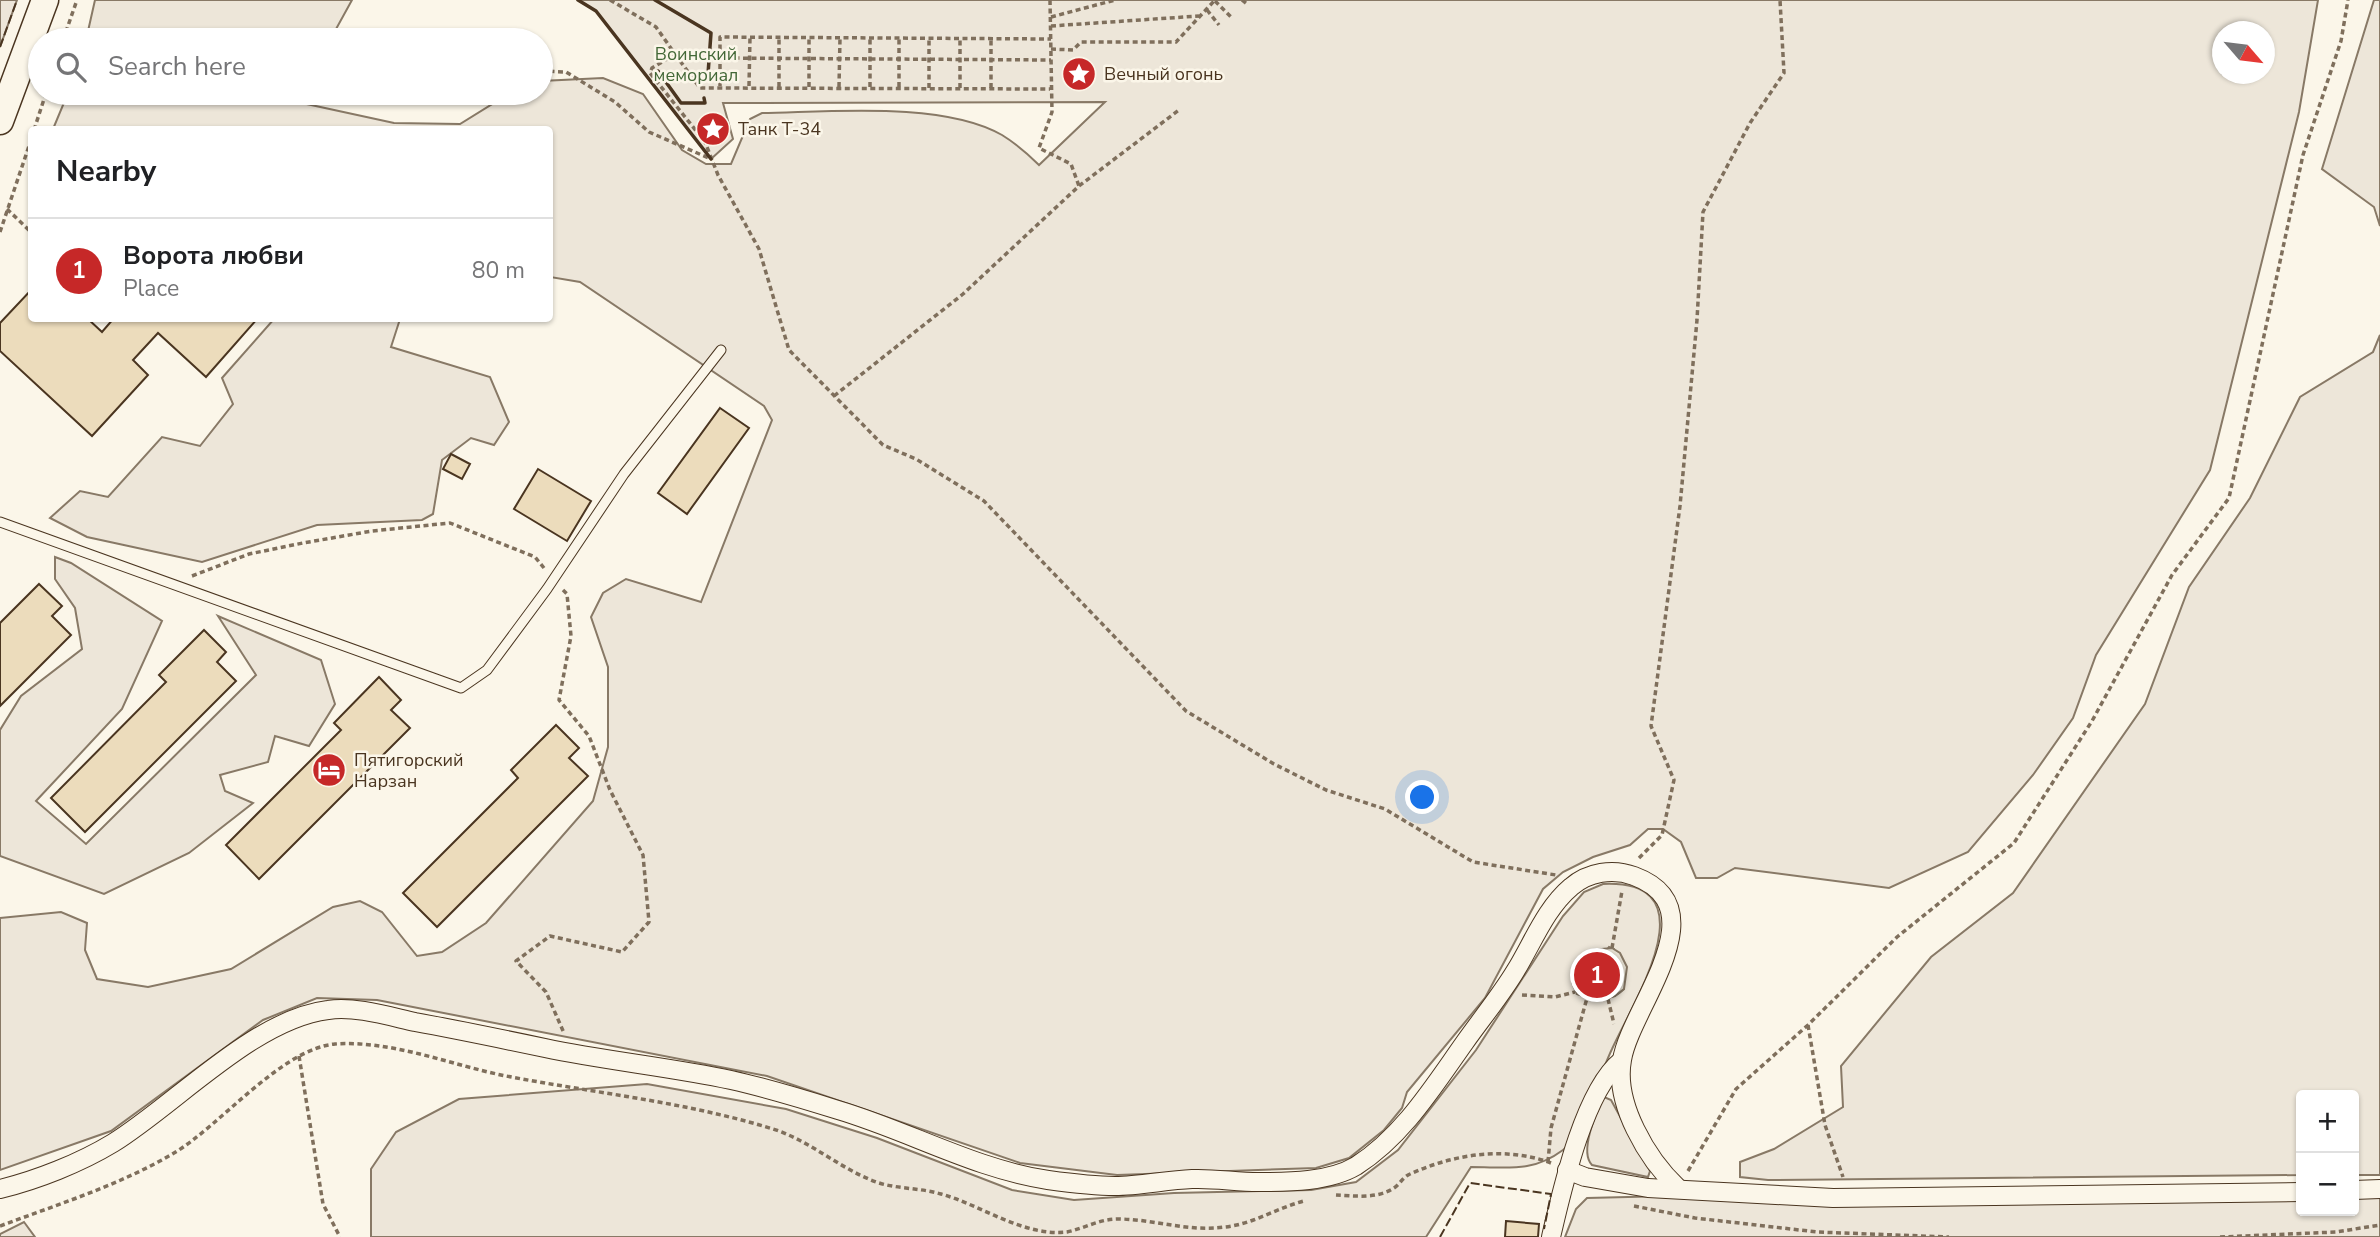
<!DOCTYPE html>
<html lang="en">
<head>
<meta charset="utf-8">
<style>
  :root { --surface:#fff; --page:#f2f2f2; --text:#202124; --muted:#757577; --line:#e0e0e0; --accent:#c62828 }
  body { margin:0; font-family:"Nunito Sans",sans-serif; background:var(--page); color:var(--text) }
  .controls { position:absolute; right:21px; bottom:21px; display:grid; overflow:hidden; border-radius:7px; box-shadow:0 2px 5px #0004 }
  .controls button { width:63px; height:63px; display:grid; place-items:center; padding:0; border:0; border-bottom:2px solid var(--line); background:var(--surface); color:var(--text); font:35px sans-serif }
  .compass { position:absolute; left:2212px; top:21px; width:63px; height:63px; border-radius:50%; background:var(--surface); box-shadow:0 2px 5px #0004; rotate:118deg }
  .you { position:absolute; left:1423px; top:798px; width:24px; height:24px; margin:-18px; border:5px solid #fff; border-radius:50%; background:#1a73e8; box-shadow:0 0 0 10px #1a73e833 }
  .badge { display:grid; place-items:center; width:46px; height:46px; border-radius:50%; background:var(--accent); color:#fff; font-size:23px; font-weight:700 }
  .pin { position:absolute; translate:-50% -50%; border:4px solid #fff; box-shadow:0 2px 7px #0006 }
  .list { margin:0; padding:0; list-style:none }
  h2 { display:flex; justify-content:space-between; align-items:center; height:91px; margin:0; padding:0 28px; font-size:30px }
  h2 small { font-size:23px; font-weight:400; color:var(--muted) }
  .list li { display:grid; grid-template-columns:46px 1fr auto; gap:21px; align-items:center; box-sizing:border-box; height:105px; padding:0 28px; border-top:2px solid var(--line) }
  .list b { display:block; font-size:26px; white-space:nowrap }
  .list p { margin:0; font-size:23px; white-space:nowrap; color:var(--muted) }
  .list em { font-size:23px; font-style:normal; color:var(--muted) }
  .icon { flex:none; width:38px; height:38px; fill:none; stroke:currentColor; stroke-width:2; stroke-linecap:round; stroke-linejoin:round }
  .map { position:relative; flex:none; width:2380px; height:1237px; overflow:hidden }
  .search { position:absolute; background:var(--surface); box-shadow:0 2px 5px #0004; left:28px; top:28px; width:525px; height:77px; display:flex; align-items:center; gap:18px; box-sizing:border-box; padding:0 24px; border-radius:38px; color:var(--muted); font-size:26px }
  .panel { position:absolute; background:var(--surface); box-shadow:0 2px 5px #0004; left:28px; top:126px; width:525px; height:196px; border-radius:7px }
  .map>svg:first-child { display:block }
  .green { fill:#ede6d9; stroke:#887966; stroke-width:2; fill-rule:evenodd }
  .parking { fill:#ede7d9; stroke:#887966; stroke-width:2 }
  .building { fill:#ecdcbc; stroke:#4a3520; stroke-width:2 }
  .lines { fill:none; stroke-linecap:round; stroke-linejoin:round }
  .lane-casing { stroke:#4a3520; stroke-width:11 }
  .street-casing { stroke:#4a3520; stroke-width:20 }
  .secondary-casing { stroke:#4a3520; stroke-width:29 }
  .path { stroke:#7f6f5c; stroke-width:3.5; stroke-dasharray:5 3.5; stroke-linecap:butt }
  .lane { stroke:#fbf6e9; stroke-width:9 }
  .street { stroke:#fbf6e9; stroke-width:18 }
  .secondary { stroke:#fbf6e9; stroke-width:26 }
  .fence { stroke:#4a3520; stroke-width:2; stroke-dasharray:9 3.5; stroke-linecap:butt }
  .wall { stroke:#4a3520; stroke-width:3.5 }
  .labels { text-anchor:middle; dominant-baseline:central; stroke-width:5; stroke-linejoin:round; paint-order:stroke }
  .park-label { font-size:18px; fill:#436837; stroke:#fbf6e9 }
  .poi-label { font-size:18px; fill:#4a3520; stroke:#fbf6e9; text-anchor:start }
</style>
</head>
<body>
<div class="map">
<svg width="2380" height="1237" viewBox="0 0 2380 1237">
  <rect width="100%" height="100%" fill="#fbf6e9"/>
  <!-- green -->
  <g class="green">
    <path d="M0,0h17l-17,47z"/>
    <path d="M95,0h257l-22,40h-244z"/>
    <path d="M578,0h1740l-19,112 -89,358 -114,185 -23,63 -40,57 -65,77 -79,36 -154,-20 -18,10h-21l-15,-36 -18,-13h-15l-18,16 -37,12 -30,15 -20,17 -58,109 -78,94 -5,16 -18,22 -35,28 -33,10 -199,7 -97,-12 -253,-87 -390,-76 -60,-2 -54,22 -152,111 -111,39v-252l61,-6 26,11 -2,27 12,29 51,8 83,-18 102,-62 27,-6 22,11 35,44 25,-4 44,-29 107,-122 15,-54v-80l-17,-50 12,-24 23,-14 75,23 71,-182 -8,-14 -184,-124 -30,-5v-147l-497,-1 15,-36h202l9,5 115,25 66,1 50,-31h31v-12l62,-3 40,16 39,56 24,14h25l19,-45 12,-6c67,-1 181,-12 240,22 13,8 26,19 37,30l66,-63 -382,1 10,36 -22,20 -115,-148zM2222,32h42v42h-42z"/>
    <path d="M2374,0h6v226l-6,-19 -52,-38z"/>
    <path d="M274,319h126l-9,28 99,30 19,45 -15,23 -23,-7 -29,22 -9,54 -11,6 -105,5 -115,37 -115,-25 -37,-19 30,-27 28,6 54,-60 38,9 33,-42 -11,-26z"/>
    <path d="M2380,335v840h-26v-80h-53v80l-533,5 -28,-3v-15l34,-13 69,-42 -2,-41 90,-109 82,-64 132,-189 44,-117 61,-89 50,-101 73,-45z"/>
    <path d="M55,557l16,6 91,58 -40,88 -86,92 50,43 170,-169 -38,-59 103,44 14,44 -26,42 -34,-10 -7,26 -48,13 5,16 28,12 -64,50 -85,41 -104,-38v-126l21,-34 61,-47 -7,-41 -20,-29z"/>
    <path d="M1603,884c111,-5 29,120 9,165 -9,19 -36,91 -49,101 -31,23 -55,17 -92,17l-45,70h-1055v-68l25,-37 63,-33 188,-15 139,25 91,29 135,52 62,10 100,-7 137,-3 45,-8 42,-32 78,-100 87,-134 21,-24zM1609,947l5,2 10,40c-14,14 -30,11 -47,5z"/>
    <path d="M1604,1097l7,3 39,71 -2,6 -56,-12c-13,-13 4,-53 12,-68z"/>
    <path d="M1669,1196l632,3v12h53v-13h26v39h-815l11,-28 11,-11z"/>
    <path d="M24,1222l11,15h-35v-3z"/>
  </g>
  <!-- parking -->
  <path class="parking" d="M1612,948l8,5 7,14 -3,22 -9,7 -17,4 -21,-6 -5,-11 7,-22 12,-11z"/>
  <!-- building -->
  <g class="building">
    <path d="M32,289v29h55l15,14 12,-14h144l-52,59 -48,-44 -25,27 15,15 -56,61 -92,-85v-28z"/>
    <path d="M720,408l29,20 -62,86 -29,-21z"/>
    <path d="M451,454l19,10 -8,15 -19,-10z"/>
    <path d="M538,469l53,32 -24,40 -53,-32z"/>
    <path d="M39,584l23,22 -10,10 19,19 -71,71v-83z"/>
    <path d="M204,630l22,22 -9,10 19,19 -151,151 -34,-34 115,-116 -7,-7z"/>
    <path d="M379,677l22,23 -10,10 19,18 -151,151 -33,-34 115,-115 -7,-7z"/>
    <path d="M556,725l23,23 -10,10 19,18 -151,151 -34,-34 115,-115 -7,-8z"/>
    <path d="M1506,1221l33,3 -1,13h-33z"/>
  </g>
  <g class="lines">
    <!-- lane casing -->
    <g class="lane-casing">
      <path id="lane" d="M0,522l461,166 26,-18 60,-81 77,-115 97,-124"/>
    </g>
    <!-- street casing -->
    <g class="street-casing">
      <g id="street">
        <path d="M1567,1170l18,7 63,11 185,10 468,-6"/>
        <path d="M0,1189c37,-9 80,-26 113,-46 63,-39 141,-124 215,-133 27,-4 60,6 87,12 44,8 87,17 130,26 62,13 125,19 186,32 36,8 72,19 107,30 71,21 137,59 210,70 22,3 45,6 67,6 25,0 51,-6 77,-7 22,-1 44,3 66,3 31,0 71,0 98,-16 47,-30 77,-79 109,-124 17,-24 36,-47 51,-72 17,-28 30,-62 55,-83 17,-15 42,-19 63,-11 87,32 -4,132 -12,184 -8,43 25,99 56,128"/>
        <path d="M2354,1190l26,-1"/>
        <path d="M1551,1237c11,-47 33,-146 70,-176"/>
      </g>
    </g>
    <!-- secondary casing -->
    <g class="secondary-casing">
      <path id="secondary" d="M0,121l45,-121"/>
    </g>
    <!-- path -->
    <g class="path">
      <path d="M610,0l46,27 19,27 -23,14 -2,5 55,69 13,33 41,74 30,101 94,95 33,14 68,42 202,210 88,53 52,26 59,19 88,53 83,13"/>
      <path d="M1050,0l2,112 -13,36 32,16 8,22"/>
      <path d="M1242,0l5,4"/>
      <path d="M1215,1l16,16"/>
      <path d="M1207,10l12,15"/>
      <path d="M1051,17l64,-17"/>
      <path d="M1051,26l148,-10"/>
      <path d="M63,40l14,-40"/>
      <path d="M1051,49l22,1 8,-8h95l39,-42"/>
      <path d="M675,54l25,34 350,1"/>
      <path d="M720,58v-21l331,2"/>
      <path d="M541,71l25,1 49,30 34,30 62,27"/>
      <path d="M720,86v-28l331,2"/>
      <path d="M749,86l1,-49"/>
      <path d="M779,87v-50"/>
      <path d="M809,87v-49"/>
      <path d="M839,87l1,-49"/>
      <path d="M870,87v-49"/>
      <path d="M899,87v-49"/>
      <path d="M929,88v-50"/>
      <path d="M960,88v-49"/>
      <path d="M991,88v-49"/>
      <path d="M376,93l61,8 22,-8"/>
      <path d="M34,130l12,-37"/>
      <path d="M7,209l25,24"/>
      <path d="M0,232l32,-95"/>
      <path d="M834,396l129,-102 116,-108 100,-76"/>
      <path d="M192,576l57,-22 54,-11 69,-12 78,-8 85,34 9,11"/>
      <path d="M563,590l4,4 4,42 -12,64 30,36 21,54 33,65 6,67 -27,30 -72,-16 -34,25 30,31 18,41"/>
      <path d="M1639,858l23,-23 12,-55 -23,-54 29,-220 17,-186 6,-108 47,-89 34,-50 -4,-73"/>
      <path d="M1612,948l10,-57"/>
      <path d="M1522,995l33,2 20,-5"/>
      <path d="M1608,999l6,25"/>
      <path d="M1808,1025l17,100 18,52"/>
      <path d="M299,1056l24,148 17,33"/>
      <path d="M1548,1162l3,-34 36,-130"/>
      <path d="M1688,1171l48,-82 72,-64 89,-88 117,-94 78,-122 80,-146 57,-77 74,-343 38,-114 7,-41"/>
      <path d="M1336,1195c18,1 42,4 58,-7 6,-4 9,-11 16,-14 44,-20 96,-28 141,-11"/>
      <path d="M1634,1206l61,12 122,14 132,5"/>
      <path d="M0,1226c59,-22 120,-41 174,-73 46,-27 107,-104 161,-109 57,-4 116,21 171,32 89,17 180,26 267,53 38,12 68,41 106,54 20,6 42,5 62,11 40,11 83,43 126,38 19,-4 34,-14 54,-13 36,1 68,13 104,8 28,-3 52,-19 79,-26"/>
      <path d="M2220,1237l116,-5 44,-7"/>
    </g>
    <!-- lane -->
    <use href="#lane" class="lane"/>
    <!-- street -->
    <use href="#street" class="street"/>
    <!-- secondary -->
    <use href="#secondary" class="secondary"/>
    <!-- fence -->
    <g class="fence">
      <path d="M0,47l17,-47"/>
      <path d="M1440,1237l30,-54 81,11 -7,35"/>
    </g>
    <!-- wall -->
    <g class="wall">
      <path d="M578,0l18,11 115,148"/>
      <path d="M655,0l56,33 -3,41"/>
      <path d="M658,71l23,32h24l-1,-5"/>
    </g>
  </g>
  <!-- icons -->
  <defs>
    <g id="sight-disc" transform="scale(1.75)"><circle r="9.5" fill="#c62828" stroke="#fbf6e9"/><path d="M0-6L1.8-2.2L6-1.7L2.9 1.2L3.7 5.4L0 3.3L-3.7 5.4L-2.9 1.2L-6-1.7L-1.8-2.2Z" fill="#fff"/></g>
    <g id="hotel-disc" transform="scale(1.75)"><circle r="9.5" fill="#c62828" stroke="#fbf6e9"/><path d="M-6-4.5h1.5V1H6V5H4.5V3h-9V5H-6ZM-4 0a1.8 1.8 0 1 1 3.6 0ZM.5 0V-2.5h3Q6-2.5 6 0Z" fill="#fff"/></g>
  </defs>
  <g fill-rule="evenodd">
    <use href="#sight-disc" x="1079" y="74"/>
    <use href="#sight-disc" x="713" y="129"/>
    <use href="#hotel-disc" x="329" y="770"/>
  </g>
  <g class="labels">
    <!-- park labels -->
    <g class="park-label">
      <text x="696" y="54">Воинский<tspan x="696" dy="21">мемориал</tspan></text>
    </g>
    <!-- poi labels -->
    <g class="poi-label">
      <text x="1104" y="74">Вечный огонь</text>
      <text x="738" y="129">Танк Т-34</text>
      <text x="354" y="760">Пятигорский<tspan x="354" dy="21">Нарзан</tspan></text>
    </g>
  </g>
</svg>
<div class="controls">
<button>+</button>
<button>−</button>
</div>
<svg class="compass" viewBox="-18 -18 36 36"><path d="M0-13l5 13h-10z" fill="#e53935"/><path d="M0 13l5-13h-10z" fill="#757577"/></svg>
<div class="you"></div>
<div class="pin badge" style="left:1597px;top:975px">1</div>
<div class="search"><svg class="icon" aria-label="search" viewBox="0 0 24 24"><circle cx="10" cy="10" r="6"/><path d="M15 15l6 6"/></svg>Search here</div>
<section class="panel">
<h2>Nearby<small></small></h2>
<ul class="list">
<li><span class="badge">1</span><div><b>Ворота любви</b><p>Place</p></div><em>80 m</em></li>
</ul>
</section>
</div>
</body>
</html>
